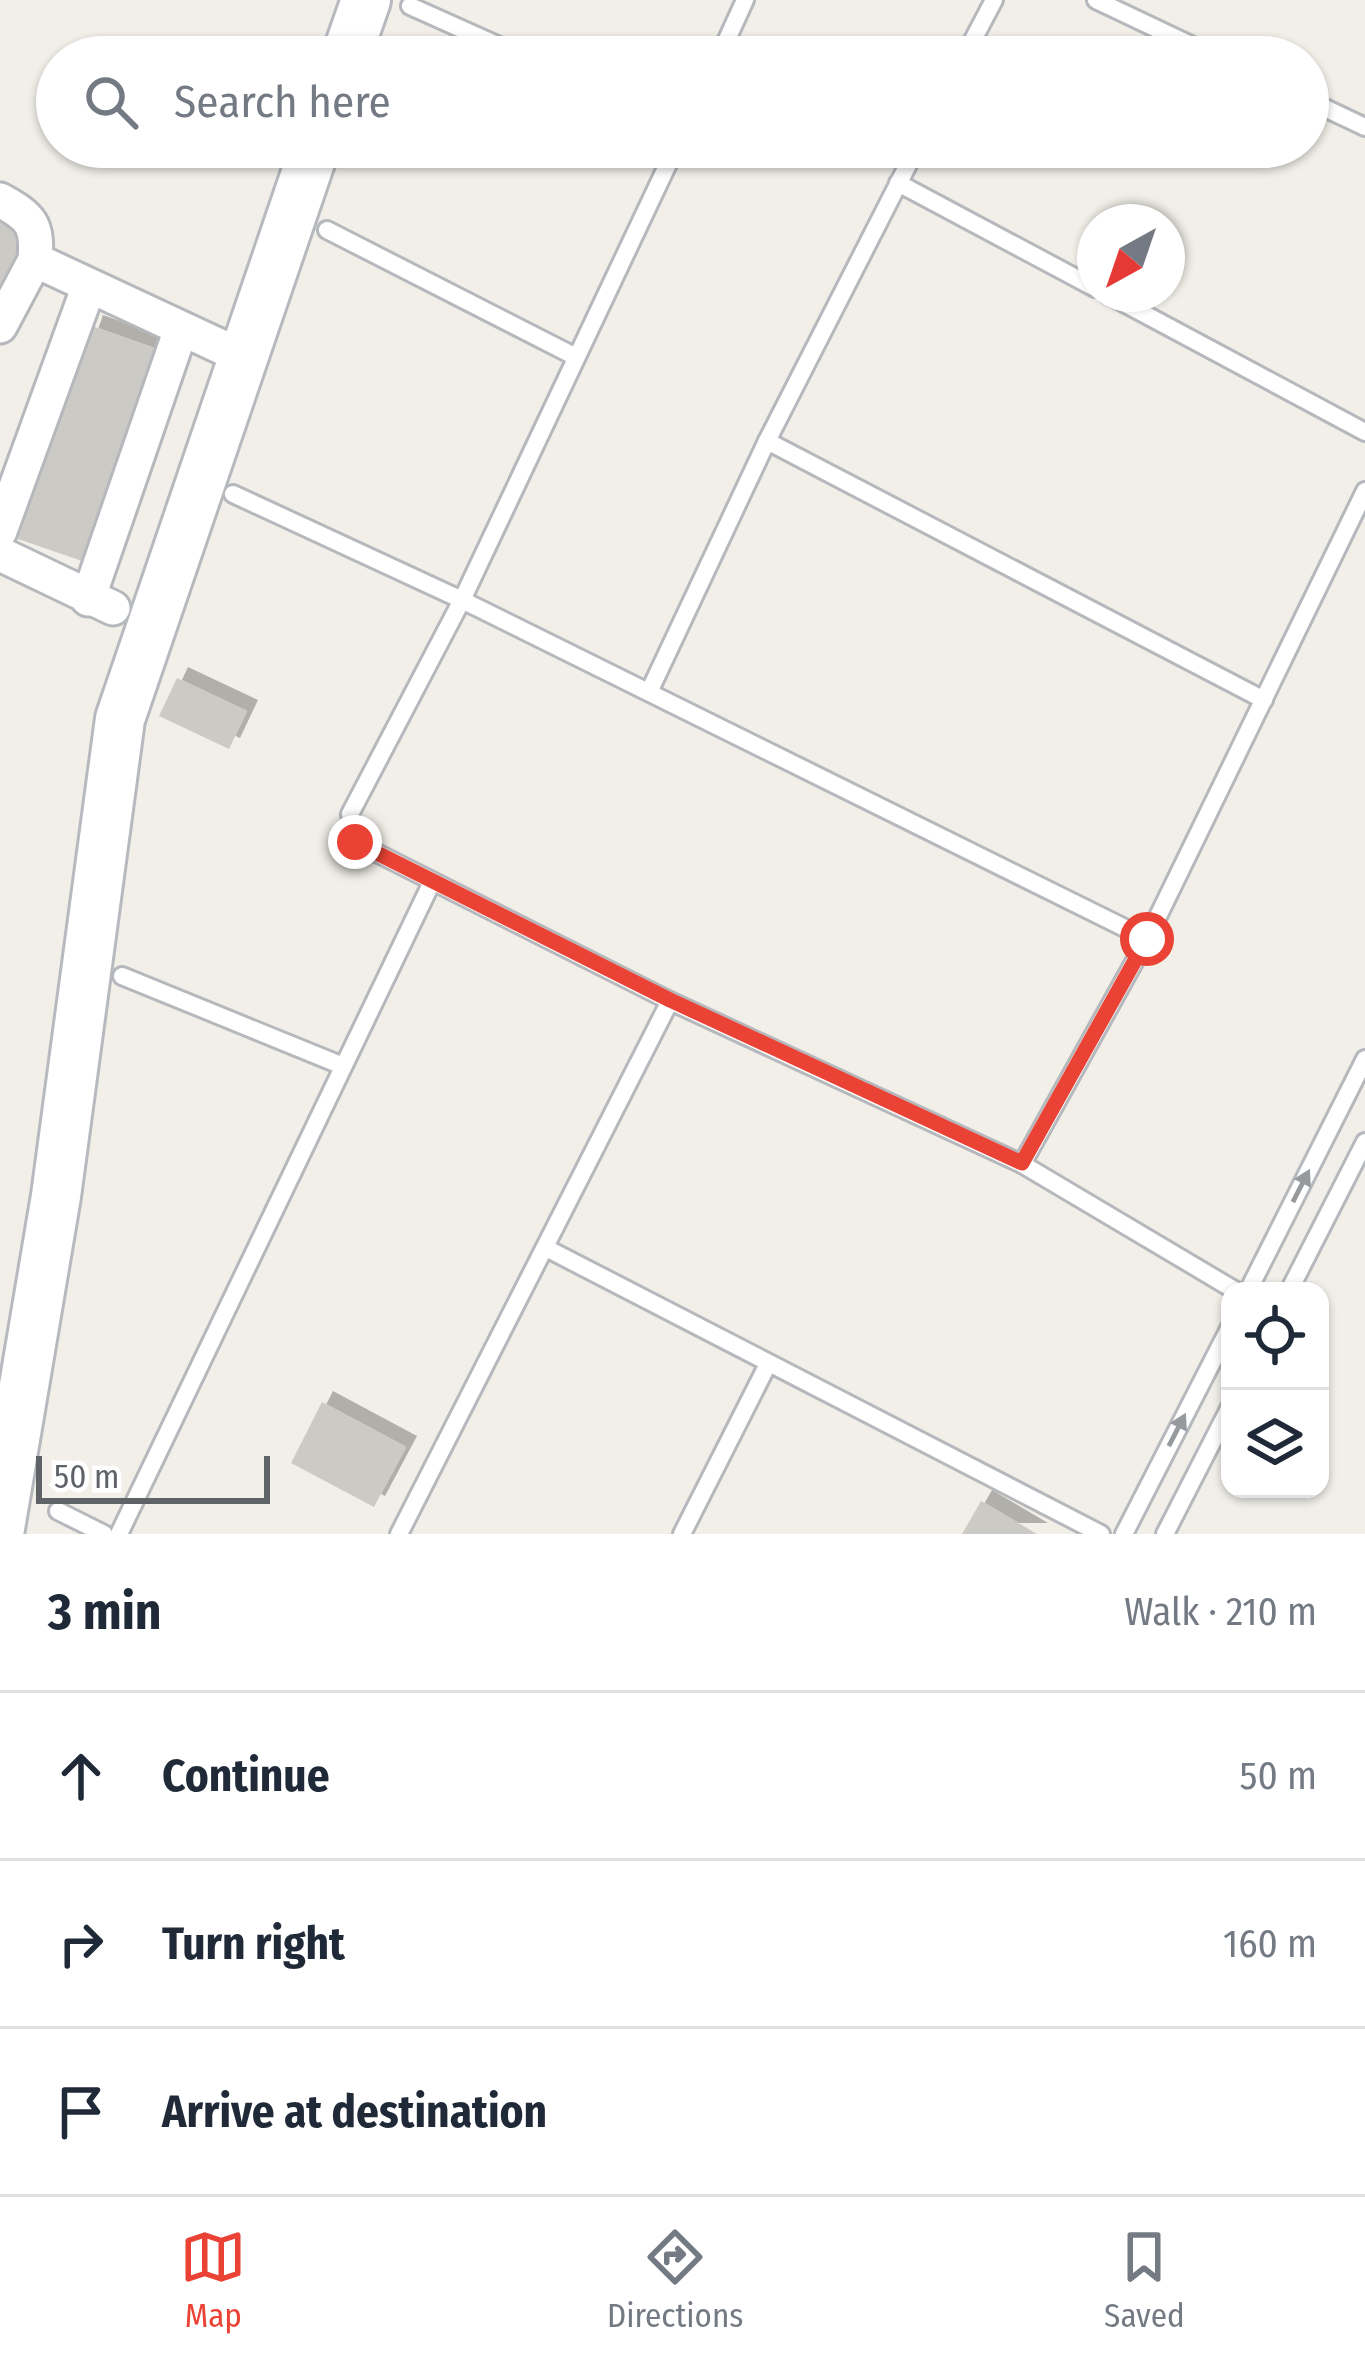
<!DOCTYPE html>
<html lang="en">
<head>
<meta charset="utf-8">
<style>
  :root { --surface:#fff; --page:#f6f6f7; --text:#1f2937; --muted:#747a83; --line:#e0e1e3; --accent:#ea4335 }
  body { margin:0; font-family:"Fira Sans Condensed",sans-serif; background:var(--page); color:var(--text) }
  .controls { position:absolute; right:36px; bottom:36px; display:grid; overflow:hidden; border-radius:24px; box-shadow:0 3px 9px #0004 }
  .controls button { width:108px; height:108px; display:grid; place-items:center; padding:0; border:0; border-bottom:3px solid var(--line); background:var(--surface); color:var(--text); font:60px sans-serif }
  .compass { position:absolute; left:1077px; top:204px; width:108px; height:108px; border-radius:50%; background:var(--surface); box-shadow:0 3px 9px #0004; rotate:220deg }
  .scale { position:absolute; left:36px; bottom:30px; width:234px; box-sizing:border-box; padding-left:12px; border:6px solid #5f6368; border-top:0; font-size:33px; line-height:42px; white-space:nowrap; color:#5f6368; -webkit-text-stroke:9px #fff; paint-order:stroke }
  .stop { position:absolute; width:36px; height:36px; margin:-27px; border:9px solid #ea4335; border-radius:50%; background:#fff }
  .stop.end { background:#ea4335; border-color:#fff; box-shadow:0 3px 12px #0008 }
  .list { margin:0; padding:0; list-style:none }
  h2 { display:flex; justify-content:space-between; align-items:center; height:156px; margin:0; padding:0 48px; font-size:51px }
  h2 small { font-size:39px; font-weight:400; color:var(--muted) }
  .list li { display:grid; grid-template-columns:78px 1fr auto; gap:36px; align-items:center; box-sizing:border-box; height:168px; padding:0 48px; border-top:3px solid var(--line) }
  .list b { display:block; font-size:45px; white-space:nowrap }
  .list em { font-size:39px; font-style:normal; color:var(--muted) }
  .icon { flex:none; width:66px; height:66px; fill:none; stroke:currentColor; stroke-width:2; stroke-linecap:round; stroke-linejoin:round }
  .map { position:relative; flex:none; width:1365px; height:1534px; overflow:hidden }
  .search { position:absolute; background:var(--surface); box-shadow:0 3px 9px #0004; left:36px; right:36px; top:36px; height:132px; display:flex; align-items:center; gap:30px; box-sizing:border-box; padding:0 42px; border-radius:66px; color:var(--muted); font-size:45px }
  .sheet { height:660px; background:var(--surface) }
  nav { display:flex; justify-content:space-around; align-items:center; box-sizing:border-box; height:168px; border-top:3px solid var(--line); background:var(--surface); font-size:33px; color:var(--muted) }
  nav a { display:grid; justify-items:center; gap:6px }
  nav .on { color:var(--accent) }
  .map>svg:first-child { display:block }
  .building { fill:#cccac5; filter:url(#shadow) }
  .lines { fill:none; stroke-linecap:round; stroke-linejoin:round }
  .lane-casing { stroke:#b5b8bc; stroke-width:22 }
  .street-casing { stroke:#b5b8bc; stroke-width:39 }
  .secondary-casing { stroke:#b6babf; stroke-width:54 }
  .lane { stroke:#fff; stroke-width:16 }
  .street { stroke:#fff; stroke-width:33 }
  .secondary { stroke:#fff; stroke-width:48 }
  .oneway { fill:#979a9d }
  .route { stroke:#ea4335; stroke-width:15 }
</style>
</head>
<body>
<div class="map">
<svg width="1365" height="1534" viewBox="0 0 1365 1534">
  <defs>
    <filter id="shadow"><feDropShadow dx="11" dy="-11" stdDeviation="0" flood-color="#0004"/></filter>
  </defs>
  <rect width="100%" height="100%" fill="#f1efe8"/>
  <!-- building -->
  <g class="building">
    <path d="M0,222l28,13 -28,57z"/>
    <path d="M92,326l68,24 -75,212 -67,-23z"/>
    <path d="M177,678l70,33 -18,38 -70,-33z"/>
    <path d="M322,1402l84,45 -32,60 -83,-44z"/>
    <path d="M981,1501l56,33h-75z"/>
  </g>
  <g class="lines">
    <!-- lane casing -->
    <g class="lane-casing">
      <g id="lane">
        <path d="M1096,0l120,57"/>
        <path d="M410,6l114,51"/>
        <path d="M719,57l26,-57"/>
        <path d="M964,57l30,-57"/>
        <path d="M1308,100l57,27"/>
        <path d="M676,147l-214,453 -112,214 5,28 315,159 352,163 214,127"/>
        <path d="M898,183l197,105"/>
        <path d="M327,230l249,127"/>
        <path d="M1107,294l258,138"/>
        <path d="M767,441l497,259"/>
        <path d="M233,494l229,106 685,339"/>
        <path d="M649,692l118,-251 150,-294"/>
        <path d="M122,976l221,90"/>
        <path d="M1022,1164l125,-225 218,-448"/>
        <path d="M546,1248l555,286"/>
        <path d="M1248,1291l117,-232"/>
        <path d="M1289,1291l76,-149"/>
        <path d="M58,1511l46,23"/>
        <path d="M119,1534l313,-652"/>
        <path d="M399,1534l271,-533"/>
        <path d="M682,1534l85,-168"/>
        <path d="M1124,1534l106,-207"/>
        <path d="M1165,1534l65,-127"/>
      </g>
    </g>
    <!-- street casing -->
    <g class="street-casing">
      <g id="street">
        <path d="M0,200c31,17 38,24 35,60l208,97"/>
        <path d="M0,326l35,-66"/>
        <path d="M0,531l89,-245"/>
        <path d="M0,554l113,54"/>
        <path d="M88,599l93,-270"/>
      </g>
    </g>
    <!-- secondary casing -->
    <g class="secondary-casing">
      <g id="secondary">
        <path d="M346,57l20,-57"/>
        <path d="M0,1528l56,-332 64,-477 195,-572"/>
      </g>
    </g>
    <!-- lane -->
    <use href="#lane" class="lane"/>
    <!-- street -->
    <use href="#street" class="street"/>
    <!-- secondary -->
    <use href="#secondary" class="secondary"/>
  </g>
  <!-- one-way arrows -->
  <defs><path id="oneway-solid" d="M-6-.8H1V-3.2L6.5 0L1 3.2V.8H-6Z" transform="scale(3)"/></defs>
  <g class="oneway">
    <use href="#oneway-solid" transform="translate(1301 1186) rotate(-63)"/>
    <use href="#oneway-solid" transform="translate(1177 1430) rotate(-63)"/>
  </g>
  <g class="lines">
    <!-- route -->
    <path class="route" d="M355,842l315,158 352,163 125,-224"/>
  </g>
</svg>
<div class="controls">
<button><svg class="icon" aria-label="locate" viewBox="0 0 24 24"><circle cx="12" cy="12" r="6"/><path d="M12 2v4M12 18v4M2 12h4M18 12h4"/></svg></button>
<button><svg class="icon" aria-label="layers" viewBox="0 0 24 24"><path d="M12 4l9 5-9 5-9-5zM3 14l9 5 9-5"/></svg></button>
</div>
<svg class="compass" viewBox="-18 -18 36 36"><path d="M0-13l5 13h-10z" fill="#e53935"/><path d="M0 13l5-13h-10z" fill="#747a83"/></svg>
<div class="scale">50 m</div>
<div class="stop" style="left:1147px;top:939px"></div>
<div class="stop end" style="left:355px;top:842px"></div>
<div class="search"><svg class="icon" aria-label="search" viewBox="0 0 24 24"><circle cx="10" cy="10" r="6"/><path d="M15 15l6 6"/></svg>Search here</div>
</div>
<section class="sheet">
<h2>3 min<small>Walk · 210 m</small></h2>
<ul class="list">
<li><svg class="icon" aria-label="ahead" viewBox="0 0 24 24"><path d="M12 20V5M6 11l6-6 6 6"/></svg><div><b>Continue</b></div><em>50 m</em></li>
<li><svg class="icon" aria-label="right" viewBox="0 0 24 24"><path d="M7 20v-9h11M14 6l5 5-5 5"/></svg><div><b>Turn right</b></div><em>160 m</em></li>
<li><svg class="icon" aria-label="arrive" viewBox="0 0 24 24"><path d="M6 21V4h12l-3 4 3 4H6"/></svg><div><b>Arrive at destination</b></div></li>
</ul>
</section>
<nav>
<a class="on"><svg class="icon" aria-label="map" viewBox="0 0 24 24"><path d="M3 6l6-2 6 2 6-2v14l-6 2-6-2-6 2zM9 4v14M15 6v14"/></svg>Map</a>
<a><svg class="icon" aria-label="directions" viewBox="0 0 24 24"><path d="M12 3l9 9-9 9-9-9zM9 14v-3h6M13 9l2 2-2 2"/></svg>Directions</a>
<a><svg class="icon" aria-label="saved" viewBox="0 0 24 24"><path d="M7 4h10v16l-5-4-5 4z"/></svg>Saved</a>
</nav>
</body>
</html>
